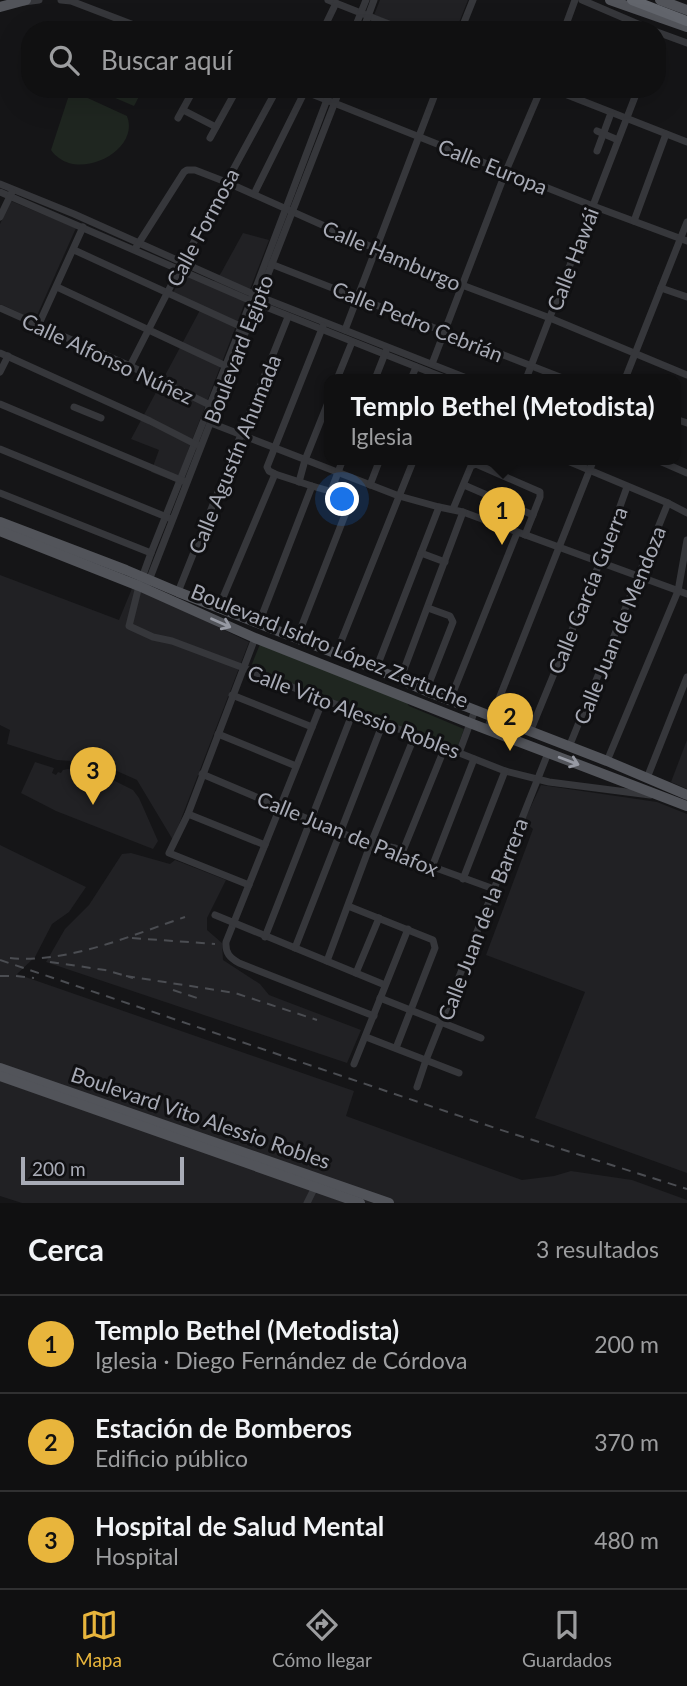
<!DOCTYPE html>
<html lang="es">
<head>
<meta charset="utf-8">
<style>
  :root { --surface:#101011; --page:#1e1e1f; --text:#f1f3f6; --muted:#9c9d9f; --line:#303031; --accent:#e8b53c }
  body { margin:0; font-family:Lato,sans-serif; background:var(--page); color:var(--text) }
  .scale { position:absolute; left:21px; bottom:18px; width:163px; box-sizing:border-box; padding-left:7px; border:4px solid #a8abb6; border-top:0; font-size:19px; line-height:24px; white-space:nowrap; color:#a8abb6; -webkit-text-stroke:5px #101012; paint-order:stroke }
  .you { position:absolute; left:343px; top:500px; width:24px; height:24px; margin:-18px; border:5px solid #fff; border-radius:50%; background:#1a73e8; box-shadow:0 0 0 10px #1a73e833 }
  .badge { display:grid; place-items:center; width:46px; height:46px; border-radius:50%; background:var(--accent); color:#111; font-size:23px; font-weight:700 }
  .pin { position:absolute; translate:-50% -58px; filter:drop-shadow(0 2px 4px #0008) }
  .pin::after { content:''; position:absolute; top:37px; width:24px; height:21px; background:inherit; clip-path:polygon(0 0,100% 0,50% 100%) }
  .popup { position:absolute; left:324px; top:374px; width:357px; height:91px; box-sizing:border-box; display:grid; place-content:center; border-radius:14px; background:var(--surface); filter:drop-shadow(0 2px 5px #0005); font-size:23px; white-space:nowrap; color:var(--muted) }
  .popup b { font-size:26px; color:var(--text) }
  .popup::after { content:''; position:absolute; left:50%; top:100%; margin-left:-14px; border:14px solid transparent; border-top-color:var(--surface) }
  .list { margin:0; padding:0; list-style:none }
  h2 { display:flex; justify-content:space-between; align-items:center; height:91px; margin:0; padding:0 28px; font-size:30px }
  h2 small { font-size:23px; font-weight:400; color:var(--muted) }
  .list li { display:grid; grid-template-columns:46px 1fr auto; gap:21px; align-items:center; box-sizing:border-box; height:98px; padding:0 28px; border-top:2px solid var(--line) }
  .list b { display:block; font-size:26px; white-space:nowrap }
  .list p { margin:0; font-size:23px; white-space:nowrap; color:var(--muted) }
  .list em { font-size:23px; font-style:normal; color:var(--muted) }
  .icon { flex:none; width:38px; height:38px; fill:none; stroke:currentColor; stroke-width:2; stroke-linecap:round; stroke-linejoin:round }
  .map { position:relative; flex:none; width:687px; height:1203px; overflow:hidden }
  .search { position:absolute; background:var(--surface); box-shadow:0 7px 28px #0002; left:21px; right:21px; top:21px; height:77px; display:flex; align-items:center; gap:18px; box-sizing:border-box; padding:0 24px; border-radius:28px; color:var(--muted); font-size:26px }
  .sheet { height:385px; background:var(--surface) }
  nav { display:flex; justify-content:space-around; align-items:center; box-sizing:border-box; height:98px; border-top:2px solid var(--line); background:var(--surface); font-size:19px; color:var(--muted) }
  nav a { display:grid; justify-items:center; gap:4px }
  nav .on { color:var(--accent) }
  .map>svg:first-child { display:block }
  .built { fill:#212124 }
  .green { fill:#1f2620 }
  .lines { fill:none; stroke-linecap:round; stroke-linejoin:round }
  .minor { stroke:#36373b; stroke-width:7 }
  .major { stroke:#52545a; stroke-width:10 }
  .highway { stroke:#62656c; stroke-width:10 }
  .rail { stroke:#4b4d52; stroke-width:2; stroke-dasharray:9 7; stroke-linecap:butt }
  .oneway { stroke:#979aa4 }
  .labels { text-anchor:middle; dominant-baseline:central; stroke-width:6; stroke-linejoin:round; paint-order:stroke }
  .street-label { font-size:21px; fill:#a8abb6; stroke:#101012 }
</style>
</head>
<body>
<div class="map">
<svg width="687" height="1203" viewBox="0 0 687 1203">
  <rect width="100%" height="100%" fill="#151517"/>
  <!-- built -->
  <g class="built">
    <path d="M380,0h88l-12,30h-43l-39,-15z"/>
    <path d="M11,201l65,27 -41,92 -35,-16v-80z"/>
    <path d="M243,233l26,7 -93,242 -25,-10 8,-22 -28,-11 68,-127 2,-7 -28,-12 11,-22 28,13 9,-11z"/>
    <path d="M0,575l119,45 14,-34 116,56 -76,198 -36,-60 -38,-17 -42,-3 -50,-16 3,-14 -10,-5z"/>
    <path d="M687,740v49l-16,-7z"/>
    <path d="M35,762l19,6 -2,5 4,2 2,-3 3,1 2,-3 5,-1 44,7 -1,3 22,11 6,8 19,43 -5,8 -97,-38 -35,-18z"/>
    <path d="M541,785l116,17 30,12v359l-152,-55 50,-126 -99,-37 47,-126 -9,-8z"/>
    <path d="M0,845l86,42 -17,25 -17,12 -17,33 -18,17 337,117 -8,25 176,64 32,-4 17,-5 61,9 55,20v3h-665l-22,-7z"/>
    <path d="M131,853l39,11 5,-4 51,20 -19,38v12l15,13 1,17 37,24 9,11 92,35 -14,33 -301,-101 19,-33 24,-24 33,-51z"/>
  </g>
  <!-- green -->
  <g class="green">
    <path d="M94,89h49l-9,17z"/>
    <path d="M79,94l48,22c13,33 -42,62 -68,42 -3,-2 -6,-5 -8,-8l17,-52z"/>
    <path d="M260,644l144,55 5,7 55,23 -7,19 -207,-79z"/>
  </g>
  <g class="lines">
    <!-- minor -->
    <g class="minor">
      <path d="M61,0l10,1 76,29"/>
      <path d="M328,0l76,30"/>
      <path d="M582,0l70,30"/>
      <path d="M24,2l15,-2"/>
      <path d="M323,30l13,-27"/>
      <path d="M354,30l12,-30"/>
      <path d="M363,30l11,-30"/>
      <path d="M461,30l12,-30"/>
      <path d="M564,30l11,-30"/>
      <path d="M657,32l30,11"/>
      <path d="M299,89l294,117 94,35"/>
      <path d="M331,89l-90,238 -90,226 -12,33 -10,40 24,11 19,4 72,27 261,103 44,11 101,13"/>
      <path d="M552,89l135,53"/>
      <path d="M183,110l33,17"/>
      <path d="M178,118l16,-29"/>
      <path d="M597,131l21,9"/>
      <path d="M210,138l27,-49"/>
      <path d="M597,151l14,-38"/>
      <path d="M0,184l74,30 179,80 216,85"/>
      <path d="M0,192l256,111 191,76"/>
      <path d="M254,194l52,-105"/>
      <path d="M0,217l12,-25"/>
      <path d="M634,221l32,-87"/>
      <path d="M135,249l49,-77 3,-2h8l31,12 150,67 86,36 88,33 137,57"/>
      <path d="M74,250l168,77"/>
      <path d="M271,264l294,115"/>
      <path d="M57,287l173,81"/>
      <path d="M661,288l26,9"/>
      <path d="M0,308l130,58 82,40"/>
      <path d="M38,326l45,-99"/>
      <path d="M345,330l92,-241"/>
      <path d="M0,353l150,68 47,24"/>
      <path d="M432,364l74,-193 35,-82"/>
      <path d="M130,366l53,-104 94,-173"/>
      <path d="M0,372l8,-16"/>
      <path d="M337,379l15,-37"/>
      <path d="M375,379l11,-28"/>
      <path d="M411,379l5,-12"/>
      <path d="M526,379l112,-290"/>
      <path d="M625,379l62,-157"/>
      <path d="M0,404l183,77"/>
      <path d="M74,407l27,11"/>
      <path d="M675,419l12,4"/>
      <path d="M211,423l188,73 40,11 24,5 224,82"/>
      <path d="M0,449l169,69"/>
      <path d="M563,459l105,44 19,10"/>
      <path d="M655,459l32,14"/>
      <path d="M299,482l6,-22 24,-60"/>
      <path d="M370,485l10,-26"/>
      <path d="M464,485l69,30"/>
      <path d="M331,491l12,-32"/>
      <path d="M0,493l151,60"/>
      <path d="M453,509l18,-43 5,-2 64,28v5l-15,38"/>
      <path d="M421,553l24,9"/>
      <path d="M148,583l192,-494"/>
      <path d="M178,592l110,-275"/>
      <path d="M219,607l56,-133"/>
      <path d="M259,623l53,-137"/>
      <path d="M297,638l53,-136 -3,-6 -35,-10 -37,-12 -6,-3 -2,-4 56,-141"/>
      <path d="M336,654l78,-195"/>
      <path d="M376,669l63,-162"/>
      <path d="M400,680l63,-168"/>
      <path d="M426,691l27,-69 -3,-6 -22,-8"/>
      <path d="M232,695l80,32"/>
      <path d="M323,700l-97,242c-1,11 4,16 13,21l135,53"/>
      <path d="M450,700l67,-167"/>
      <path d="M487,729l107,-270"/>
      <path d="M530,732l70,-170 27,-75"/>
      <path d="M218,734l78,32"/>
      <path d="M569,747l99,-244"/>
      <path d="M459,753l16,-43"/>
      <path d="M607,761l71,-170 9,-51"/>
      <path d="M202,774l139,59 30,10 24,5 19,12 80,29"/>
      <path d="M647,778l40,-101"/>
      <path d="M188,814l77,31"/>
      <path d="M402,853l43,-106"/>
      <path d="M432,867l42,-108"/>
      <path d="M463,879l42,-108"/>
      <path d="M249,885l-80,-32 19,-39 67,-176"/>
      <path d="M348,906l85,34 2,8 -39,100"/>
      <path d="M215,915l170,70"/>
      <path d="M265,937l88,-225"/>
      <path d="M295,948l88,-225"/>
      <path d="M327,961l44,-118 44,-108"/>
      <path d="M356,973l23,-55"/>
      <path d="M380,998l101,40"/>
      <path d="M366,1037l93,36"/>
      <path d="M354,1064l54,-135"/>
      <path d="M417,1087l9,-27 122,-307"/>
      <path d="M307,1203l10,-20"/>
    </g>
    <!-- major -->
    <g class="major">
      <path d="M610,0l77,27"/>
      <path d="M660,0l27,10"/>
      <path d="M0,7l26,-7"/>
      <path d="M0,522l126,48 52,22 198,77 50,22 181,70 80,34"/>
      <path d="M0,531l139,55 116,52 215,85 217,83"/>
      <path d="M0,1068l389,135"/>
      <path d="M0,1076l360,127"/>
    </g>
    <!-- highway -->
    <path class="highway" d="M632,0l55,21"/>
    <!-- rail -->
    <g class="rail">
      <path d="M132,938l83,6"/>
      <path d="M10,958c57,6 122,-23 175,-41"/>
      <path d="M0,960l498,169 189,60"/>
      <path d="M50,962l55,8 28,8"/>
      <path d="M0,976h16l18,2"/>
      <path d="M126,976l109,17 82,27"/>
      <path d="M173,990l30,10"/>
    </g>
  </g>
  <!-- one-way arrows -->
  <defs><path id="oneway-shaft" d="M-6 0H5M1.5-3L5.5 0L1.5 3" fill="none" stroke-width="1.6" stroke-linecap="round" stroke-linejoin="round" transform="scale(1.75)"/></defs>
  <g class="oneway">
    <use href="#oneway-shaft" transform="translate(221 623) rotate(24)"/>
    <use href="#oneway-shaft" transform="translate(569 761) rotate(21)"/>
  </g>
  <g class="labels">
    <!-- street labels -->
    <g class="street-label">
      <text transform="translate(493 166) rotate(22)">Calle Europa</text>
      <text transform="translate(202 227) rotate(-62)">Calle Formosa</text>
      <text transform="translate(392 255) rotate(23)">Calle Hamburgo</text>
      <text transform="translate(572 259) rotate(-69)">Calle Hawái</text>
      <text transform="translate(418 321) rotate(22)">Calle Pedro Cebrián</text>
      <text transform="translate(238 349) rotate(-69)">Boulevard Egipto</text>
      <text transform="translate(108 358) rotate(25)">Calle Alfonso Núñez</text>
      <text transform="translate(234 454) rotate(-68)">Calle Agustín Ahumada</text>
      <text transform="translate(587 590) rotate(-68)">Calle García Guerra</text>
      <text transform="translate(619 625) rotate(-68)">Calle Juan de Mendoza</text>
      <text transform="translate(330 645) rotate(22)">Boulevard Isidro López Zertuche</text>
      <text transform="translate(354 711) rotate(21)">Calle Vito Alessio Robles</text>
      <text transform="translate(348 833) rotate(22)">Calle Juan de Palafox</text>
      <text transform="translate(482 919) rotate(-69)">Calle Juan de la Barrera</text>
      <text transform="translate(201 1117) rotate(19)">Boulevard Vito Alessio Robles</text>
    </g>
  </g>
</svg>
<div class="scale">200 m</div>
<div class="you"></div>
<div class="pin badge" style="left:502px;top:545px">1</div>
<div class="popup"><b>Templo Bethel (Metodista)</b>Iglesia</div>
<div class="pin badge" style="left:510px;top:751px">2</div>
<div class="pin badge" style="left:93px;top:805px">3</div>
<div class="search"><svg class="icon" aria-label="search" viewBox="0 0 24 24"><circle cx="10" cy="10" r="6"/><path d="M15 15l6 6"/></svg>Buscar aquí</div>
</div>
<section class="sheet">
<h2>Cerca<small>3 resultados</small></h2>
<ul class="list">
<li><span class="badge">1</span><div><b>Templo Bethel (Metodista)</b><p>Iglesia · Diego Fernández de Córdova</p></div><em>200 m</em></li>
<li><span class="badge">2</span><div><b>Estación de Bomberos</b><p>Edificio público</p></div><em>370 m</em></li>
<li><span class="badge">3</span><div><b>Hospital de Salud Mental</b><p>Hospital</p></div><em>480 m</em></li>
</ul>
</section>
<nav>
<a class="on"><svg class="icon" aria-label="map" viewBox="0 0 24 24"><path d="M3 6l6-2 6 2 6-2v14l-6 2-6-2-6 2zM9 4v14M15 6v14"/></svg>Mapa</a>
<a><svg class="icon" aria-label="directions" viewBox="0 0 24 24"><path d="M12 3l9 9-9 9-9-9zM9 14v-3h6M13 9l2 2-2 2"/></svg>Cómo llegar</a>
<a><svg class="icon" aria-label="saved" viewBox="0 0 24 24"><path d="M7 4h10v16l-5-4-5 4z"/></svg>Guardados</a>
</nav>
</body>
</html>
